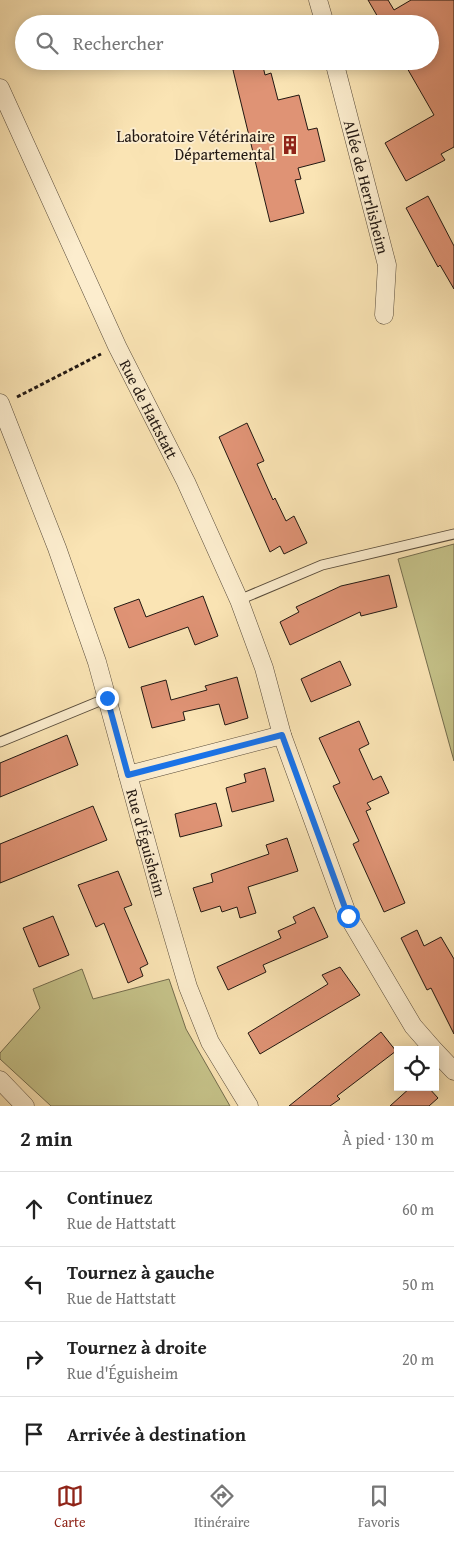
<!DOCTYPE html>
<html lang="fr">
<head>
<meta charset="utf-8">
<style>
  :root { --surface:#fff; --page:#f2f2f2; --text:#222; --muted:#767676; --line:#e0e0e0; --accent:#8f2418 }
  body { margin:0; font-family:"Gentium Book Plus",serif; background:var(--page); color:var(--text) }
  .controls { position:absolute; right:15px; bottom:15px; display:grid; overflow:hidden; border-radius:0px; box-shadow:0 2px 12px #0003 }
  .controls button { width:45px; height:45px; display:grid; place-items:center; padding:0; border:0; border-bottom:1px solid var(--line); background:var(--surface); color:var(--text); font:25px sans-serif }
  .stop { position:absolute; width:15px; height:15px; margin:-11px; border:4px solid #1a73e8; border-radius:50%; background:#fff }
  .stop.end { background:#1a73e8; border-color:#fff; box-shadow:0 1px 5px #0008 }
  .list { margin:0; padding:0; list-style:none }
  h2 { display:flex; justify-content:space-between; align-items:center; height:65px; margin:0; padding:0 20px; font-size:21px }
  h2 small { font-size:16px; font-weight:400; color:var(--muted) }
  .list li { display:grid; grid-template-columns:32px 1fr auto; gap:15px; align-items:center; box-sizing:border-box; height:75px; padding:0 20px; border-top:1px solid var(--line) }
  .list b { display:block; font-size:19px; white-space:nowrap }
  .list p { margin:0; font-size:16px; white-space:nowrap; color:var(--muted) }
  .list em { font-size:16px; font-style:normal; color:var(--muted) }
  .icon { flex:none; width:28px; height:28px; fill:none; stroke:currentColor; stroke-width:2; stroke-linecap:round; stroke-linejoin:round }
  .map { position:relative; flex:none; width:454px; height:1106px; overflow:hidden }
  .search { position:absolute; background:var(--surface); box-shadow:0 2px 12px #0003; left:15px; right:15px; top:15px; height:55px; display:flex; align-items:center; gap:12px; box-sizing:border-box; padding:0 18px; border-radius:28px; color:var(--muted); font-size:19px }
  .sheet { height:365px; background:var(--surface) }
  nav { display:flex; justify-content:space-around; align-items:center; box-sizing:border-box; height:70px; border-top:1px solid var(--line); background:var(--surface); font-size:14px; color:var(--muted) }
  nav a { display:grid; justify-items:center; gap:2px }
  nav .on { color:var(--accent) }
  .map>svg:first-child { display:block }
  .green { fill:#c5c289; stroke:#746d4e }
  .building { fill:#df9375; stroke:#221812 }
  .lines { fill:none; stroke-linecap:round; stroke-linejoin:round }
  .lane-casing { stroke:#584b3a; stroke-width:11 }
  .street-casing { stroke:#584b3a; stroke-width:19 }
  .path { stroke:#221812; stroke-width:3; stroke-dasharray:4 2.5; stroke-linecap:butt }
  .lane { stroke:#fcedce; stroke-width:9 }
  .street { stroke:#fcedce; stroke-width:18 }
  .route { stroke:#1a73e8; stroke-width:6 }
  .labels { text-anchor:middle; dominant-baseline:central; stroke-width:4; stroke-linejoin:round; paint-order:stroke }
  .poi-label { font-size:16px; fill:#221812; stroke:#fcedce; text-anchor:end }
  .street-label { font-size:16px; fill:#221812; stroke:#fcedce }
</style>
</head>
<body>
<div class="map">
<svg width="454" height="1106" viewBox="0 0 454 1106">
  <rect width="100%" height="100%" fill="#fae4b4"/>
  <filter id="stains"><feTurbulence type="fractalNoise" baseFrequency=".004" numOctaves="4"/><feColorMatrix values="0 0 0 0 .2 0 0 0 0 .09 0 0 0 0 .02 0 0 0 .5 -.17"/></filter>
  <radialGradient id="worn" r=".72"><stop offset=".6" stop-color="#630" stop-opacity="0"/><stop offset="1" stop-color="#630" stop-opacity=".3"/></radialGradient>
  <!-- green -->
  <g class="green">
    <path d="M454,544v217l-56,-202z"/>
    <path d="M82,969l11,30 76,-20 17,50 44,77h-179l-51,-47v-6l40,-45 -7,-19z"/>
  </g>
  <!-- building -->
  <g class="building">
    <path d="M368,0h20l6,10 17,-10h43v147l-13,7 4,6 -39,21 -21,-38 49,-28 -31,-54h27v-37h-59l8,-5z"/>
    <path d="M262,62l3,13 6,-2 7,27 21,-5 9,35 9,-2 8,33 -27,7 3,11 -6,1 9,33 -34,9 -37,-152z"/>
    <path d="M428,196l26,50v43l-14,-24 -2,2 -32,-59z"/>
    <path d="M247,423l17,38 -7,3 16,36 2,-2 11,23 8,-5 13,27 -23,11 -4,-8 -10,6 -51,-115z"/>
    <path d="M389,575l8,32 -36,9 -1,-4 -70,33 -10,-23 19,-10 -3,-5 45,-21z"/>
    <path d="M203,596l15,40 -23,9 -7,-18 -59,21 -15,-40 25,-9 7,18z"/>
    <path d="M340,661l11,24 -40,17 -10,-23z"/>
    <path d="M237,677l11,41 -23,7 -6,-21 -36,8 2,8 -33,8 -11,-41 25,-7 5,20 36,-10 -2,-4z"/>
    <path d="M359,721l10,23 -10,5 14,31 8,-4 8,17 -22,10 4,6 -5,2 39,92 -21,9 -31,-68 6,-3 -26,-55 7,-3 -21,-45z"/>
    <path d="M67,735l11,30 -78,32v-34z"/>
    <path d="M265,768l9,33 -42,11 -6,-24 20,-6 -2,-8z"/>
    <path d="M216,803l6,23 -42,11 -5,-23z"/>
    <path d="M93,806l14,34 -107,43v-39z"/>
    <path d="M287,838l11,33 -50,16 8,26 -16,5 -3,-11 -15,5 -2,-6 -19,6 -8,-24 20,-6 -2,-8 58,-20 -3,-9z"/>
    <path d="M118,871l14,34 -8,3 24,56 -8,4 3,8 -15,7 -24,-60 -8,4 -18,-42z"/>
    <path d="M314,907l14,30 -65,28 3,7 -38,18 -11,-23 64,-29 -3,-7 18,-8 -3,-6z"/>
    <path d="M53,916l16,39 -30,12 -16,-39z"/>
    <path d="M417,930l7,16 17,-9 13,22v75l-23,-46 -4,2 -26,-52z"/>
    <path d="M340,967l20,28 -100,59 -12,-21 80,-49 -6,-9z"/>
    <path d="M381,1032l15,19 -59,45 3,3 -10,7h-41z"/>
    <path d="M411,1087h17l10,11 -9,8h-39z"/>
  </g>
  <g class="lines">
    <!-- lane casing -->
    <g class="lane-casing">
      <g id="lane">
        <path d="M239,600l83,-35 132,-31"/>
        <path d="M0,742l107,-44"/>
      </g>
    </g>
    <!-- street casing -->
    <g class="street-casing">
      <g id="street">
        <path d="M318,0l7,24"/>
        <path id="s1" d="M334,61l53,204 -3,50"/>
        <path id="s2" d="M0,88l117,258 69,136 53,118 25,68 18,67 66,181 65,110 21,24"/>
        <path id="s3" d="M0,403l57,145 40,114 63,230 28,95 22,55 39,64"/>
        <path d="M128,775l154,-40"/>
        <path d="M435,1051l19,20"/>
        <path d="M0,1080l25,26"/>
      </g>
    </g>
    <!-- path -->
    <path class="path" d="M17,397l84,-43"/>
    <!-- lane -->
    <use href="#lane" class="lane"/>
    <!-- street -->
    <use href="#street" class="street"/>
  </g>
  <g class="lines">
    <!-- route -->
    <path class="route" d="M107,698l21,77 154,-40 66,181"/>
  </g>
  <!-- icons -->
  <defs>
    <g id="building-bare" transform="scale(1.5)"><path d="M-4-6H4V6H1V3H-1V6H-4ZM-2.5-4.3h1.7v1.8h-1.7ZM.8-4.3h1.7v1.8H.8ZM-2.5-1h1.7V.8h-1.7ZM.8-1h1.7V.8H.8Z" fill="#8f2418" stroke="#fcedce" stroke-width="2.5" paint-order="stroke"/></g>
  </defs>
  <g fill-rule="evenodd">
    <use href="#building-bare" x="290" y="145"/>
  </g>
  <g class="labels">
    <!-- poi labels -->
    <g class="poi-label">
      <text x="275" y="136">Laboratoire Vétérinaire<tspan x="275" dy="18">Départemental</tspan></text>
    </g>
    <!-- street labels -->
    <g class="street-label">
      <text stroke="none"><textPath href="#s1" startOffset="130">Allée de Herrlisheim</textPath></text>
      <text stroke="none"><textPath href="#s2" startOffset="354">Rue de Hattstatt</textPath></text>
      <text stroke="none"><textPath href="#s3" startOffset="464">Rue d'Éguisheim</textPath></text>
    </g>
  </g>
  <rect width="100%" height="100%" filter="url(#stains)"/>
  <rect width="100%" height="100%" fill="url(#worn)"/>
</svg>
<div class="controls">
<button><svg class="icon" aria-label="locate" viewBox="0 0 24 24"><circle cx="12" cy="12" r="6"/><path d="M12 2v4M12 18v4M2 12h4M18 12h4"/></svg></button>
</div>
<div class="stop" style="left:348px;top:916px"></div>
<div class="stop end" style="left:107px;top:698px"></div>
<div class="search"><svg class="icon" aria-label="search" viewBox="0 0 24 24"><circle cx="10" cy="10" r="6"/><path d="M15 15l6 6"/></svg>Rechercher</div>
</div>
<section class="sheet">
<h2>2 min<small>À pied · 130 m</small></h2>
<ul class="list">
<li><svg class="icon" aria-label="ahead" viewBox="0 0 24 24"><path d="M12 20V5M6 11l6-6 6 6"/></svg><div><b>Continuez</b><p>Rue de Hattstatt</p></div><em>60 m</em></li>
<li><svg class="icon" aria-label="left" viewBox="0 0 24 24"><path d="M17 20v-9H6M10 6l-5 5 5 5"/></svg><div><b>Tournez à gauche</b><p>Rue de Hattstatt</p></div><em>50 m</em></li>
<li><svg class="icon" aria-label="right" viewBox="0 0 24 24"><path d="M7 20v-9h11M14 6l5 5-5 5"/></svg><div><b>Tournez à droite</b><p>Rue d'Éguisheim</p></div><em>20 m</em></li>
<li><svg class="icon" aria-label="arrive" viewBox="0 0 24 24"><path d="M6 21V4h12l-3 4 3 4H6"/></svg><div><b>Arrivée à destination</b></div></li>
</ul>
</section>
<nav>
<a class="on"><svg class="icon" aria-label="map" viewBox="0 0 24 24"><path d="M3 6l6-2 6 2 6-2v14l-6 2-6-2-6 2zM9 4v14M15 6v14"/></svg>Carte</a>
<a><svg class="icon" aria-label="directions" viewBox="0 0 24 24"><path d="M12 3l9 9-9 9-9-9zM9 14v-3h6M13 9l2 2-2 2"/></svg>Itinéraire</a>
<a><svg class="icon" aria-label="saved" viewBox="0 0 24 24"><path d="M7 4h10v16l-5-4-5 4z"/></svg>Favoris</a>
</nav>
</body>
</html>
